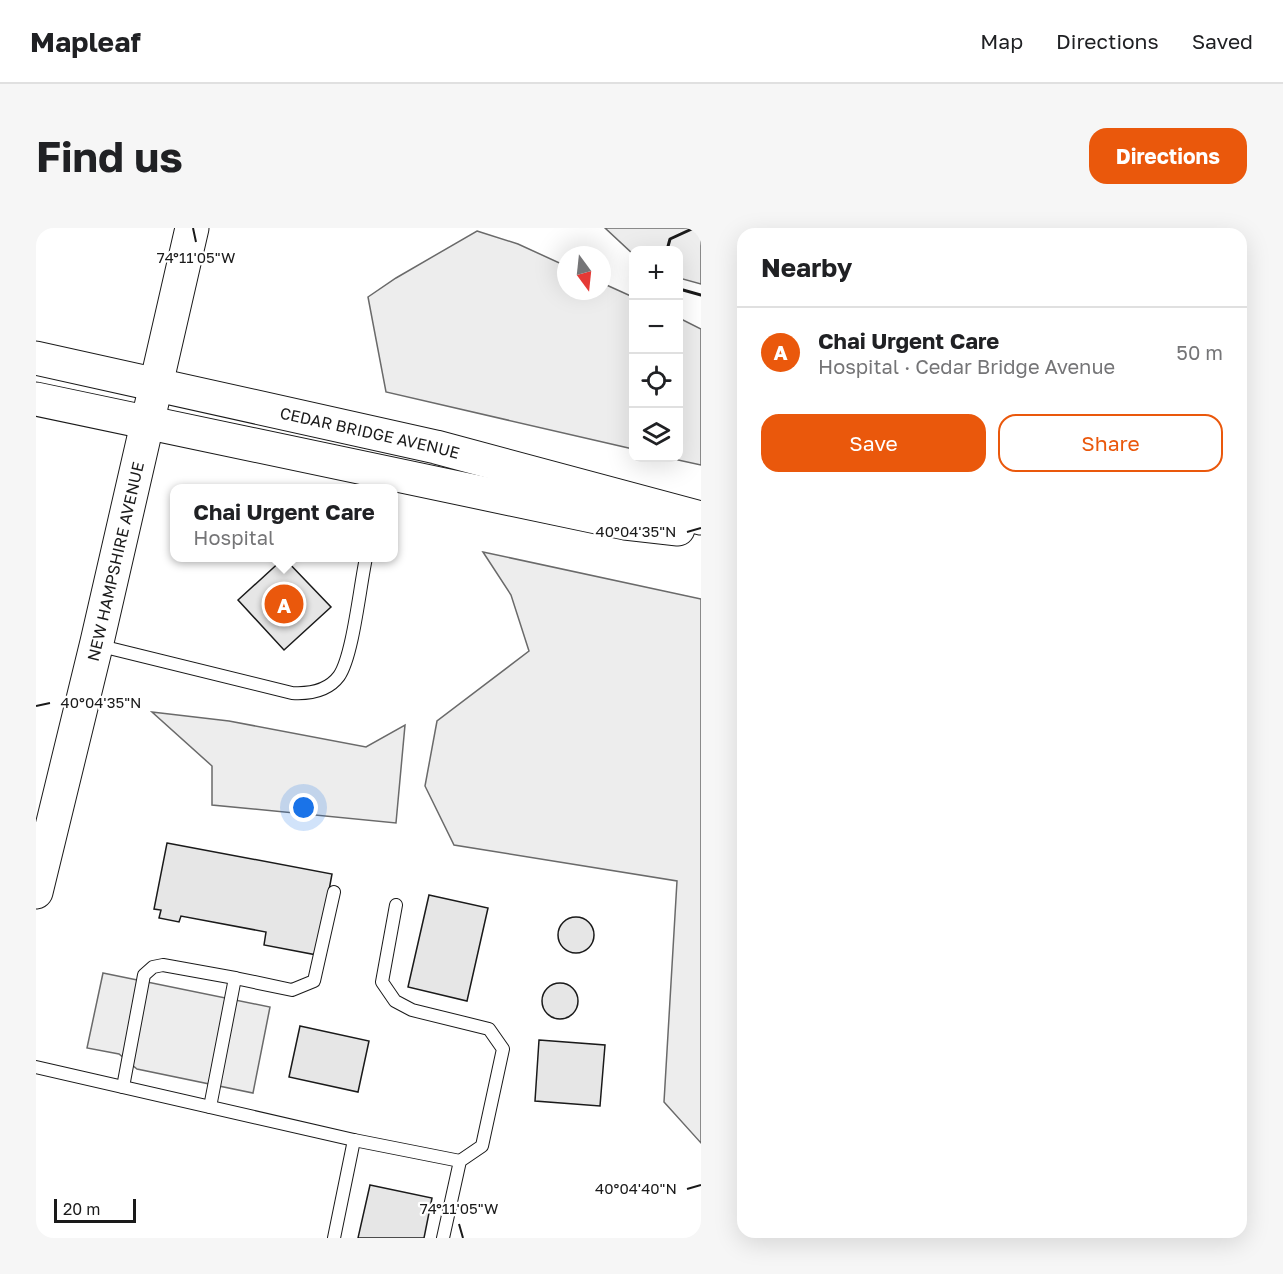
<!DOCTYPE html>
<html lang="en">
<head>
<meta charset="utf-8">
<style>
  :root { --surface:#fff; --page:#f6f6f6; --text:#202124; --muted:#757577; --line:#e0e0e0; --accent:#ea580c }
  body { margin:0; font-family:"Golos Text",sans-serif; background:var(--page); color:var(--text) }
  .controls { position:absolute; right:18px; top:18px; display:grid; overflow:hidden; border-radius:12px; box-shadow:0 6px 24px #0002 }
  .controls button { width:54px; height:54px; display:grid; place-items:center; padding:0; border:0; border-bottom:2px solid var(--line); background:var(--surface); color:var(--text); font:30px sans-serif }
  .compass { position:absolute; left:521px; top:18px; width:54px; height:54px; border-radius:50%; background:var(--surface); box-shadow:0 6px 24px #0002; rotate:165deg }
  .scale { position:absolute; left:18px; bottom:15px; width:82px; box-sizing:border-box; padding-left:6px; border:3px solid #1a1a1a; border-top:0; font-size:16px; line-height:21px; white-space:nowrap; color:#1a1a1a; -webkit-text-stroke:4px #fff; paint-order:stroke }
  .you { position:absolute; left:268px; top:580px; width:21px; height:21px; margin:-15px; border:4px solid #fff; border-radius:50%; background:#1a73e8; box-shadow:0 0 0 9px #1a73e833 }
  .badge { display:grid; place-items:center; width:39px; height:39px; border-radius:50%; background:var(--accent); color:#fff; font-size:20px; font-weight:700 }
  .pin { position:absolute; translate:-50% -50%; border:3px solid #fff; box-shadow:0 2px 6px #0006 }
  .popup { position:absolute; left:134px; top:256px; width:228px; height:78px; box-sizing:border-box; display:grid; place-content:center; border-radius:12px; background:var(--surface); filter:drop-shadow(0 2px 4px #0005); font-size:20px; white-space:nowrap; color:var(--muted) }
  .popup b { font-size:22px; color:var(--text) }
  .popup::after { content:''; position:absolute; left:50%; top:100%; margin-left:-12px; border:12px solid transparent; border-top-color:var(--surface) }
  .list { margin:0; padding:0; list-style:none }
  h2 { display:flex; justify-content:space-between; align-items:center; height:78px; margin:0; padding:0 24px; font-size:26px }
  h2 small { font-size:20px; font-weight:400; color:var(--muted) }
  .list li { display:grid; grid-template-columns:39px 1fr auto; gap:18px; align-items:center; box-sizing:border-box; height:90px; padding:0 24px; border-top:2px solid var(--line) }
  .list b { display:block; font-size:22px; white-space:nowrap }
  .list p { margin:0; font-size:20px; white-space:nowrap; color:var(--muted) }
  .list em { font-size:20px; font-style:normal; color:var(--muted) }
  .actions { display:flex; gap:12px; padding:18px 24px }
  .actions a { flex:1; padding:14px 0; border:2px solid var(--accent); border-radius:18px; text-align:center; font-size:21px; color:var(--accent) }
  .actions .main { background:var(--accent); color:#fff }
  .icon { flex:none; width:33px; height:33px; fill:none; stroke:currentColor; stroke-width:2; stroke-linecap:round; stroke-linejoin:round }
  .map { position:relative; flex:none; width:665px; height:1010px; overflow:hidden; border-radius:18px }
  header { display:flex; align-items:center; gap:36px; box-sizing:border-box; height:84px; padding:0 30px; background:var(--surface); border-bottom:2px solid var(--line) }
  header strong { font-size:28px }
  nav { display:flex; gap:33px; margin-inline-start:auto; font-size:21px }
  .intro { display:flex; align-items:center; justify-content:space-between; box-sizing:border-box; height:144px; padding:0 36px }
  h1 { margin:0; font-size:42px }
  .button { padding:15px 27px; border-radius:18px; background:var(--accent); color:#fff; font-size:21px; font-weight:700 }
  main { display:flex; gap:36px; padding:0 36px }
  aside { flex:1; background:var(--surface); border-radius:18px; box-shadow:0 6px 24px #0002 }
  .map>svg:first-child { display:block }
  .built { fill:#ededed; stroke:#6a6a6a; stroke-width:1.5 }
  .building { fill:#e6e6e6; stroke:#1a1a1a; stroke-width:1.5 }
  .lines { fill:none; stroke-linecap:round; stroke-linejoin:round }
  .lane-casing { stroke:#1a1a1a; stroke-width:14 }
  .secondary-casing { stroke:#1a1a1a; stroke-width:35 }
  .primary-casing { stroke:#1a1a1a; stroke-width:35 }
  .lane { stroke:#fff; stroke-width:12 }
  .secondary { stroke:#fff; stroke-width:33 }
  .primary { stroke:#fff; stroke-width:33 }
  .wall { stroke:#1a1a1a; stroke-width:3 }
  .ticks { fill:none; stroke:#1a1a1a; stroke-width:2 }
  .labels { text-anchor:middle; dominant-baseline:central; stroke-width:4.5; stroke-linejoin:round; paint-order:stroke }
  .street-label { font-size:16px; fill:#1a1a1a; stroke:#fff }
  .ticks-label { font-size:15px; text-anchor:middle; fill:#1a1a1a; stroke:#fff; stroke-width:4.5; stroke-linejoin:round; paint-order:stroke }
</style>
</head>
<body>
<header>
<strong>Mapleaf</strong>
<nav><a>Map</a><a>Directions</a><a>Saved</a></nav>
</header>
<div class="intro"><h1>Find us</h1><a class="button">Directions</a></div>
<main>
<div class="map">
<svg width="665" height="1010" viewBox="0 0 665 1010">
  <rect width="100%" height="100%" fill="#fff"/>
  <!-- built -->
  <g class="built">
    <path d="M569,0h96v56l-22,-6 -1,-28h-44l-1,4z"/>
    <path d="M441,3l41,13 48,22v25h36v-8l31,14v152l-247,-57 -18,-95 28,-19z"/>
    <path d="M643,90l22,11v136l-32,-7h9z"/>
    <path d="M447,324l218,47v544l-37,-41 13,-221 -223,-36 -29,-59 12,-65 92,-70 -18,-56z"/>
    <path d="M116,484l77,9 137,26 39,-22 -9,98 -184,-18v-39z"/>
    <path d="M67,745l167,34 -17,86 -116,-24 -18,-15 -32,-6z"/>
  </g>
  <!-- building -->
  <g class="building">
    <path d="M248,330l47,49 -47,43 -46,-50z"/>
    <path d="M131,615l165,31 -15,81 -53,-10 2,-13 -85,-16 -2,6 -20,-4 2,-8 -7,-1z"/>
    <path d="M393,667l59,13 -21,93 -59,-14z"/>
    <circle cx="540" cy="707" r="18"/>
    <circle cx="524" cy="773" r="18"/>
    <path d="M264,798l69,15 -11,51 -69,-15z"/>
    <path d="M503,812l66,5 -5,61 -65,-5z"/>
    <path d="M334,957l62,13 -8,40h-66z"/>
  </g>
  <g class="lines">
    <!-- lane casing -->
    <g class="lane-casing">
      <g id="lane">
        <path d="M63,415l10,5 183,45c17,1 36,-2 47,-17 14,-20 21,-91 27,-118"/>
        <path d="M360,677l-14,77 13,19 17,9 77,19 14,20 -21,97 -22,15 -17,77"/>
        <path d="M0,839l318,73 106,21"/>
        <path d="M87,859l21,-112 9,-8 10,-2 72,13"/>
        <path d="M174,879l25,-129 57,12 22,-9 20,-89"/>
        <path d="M298,1010l20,-98"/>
      </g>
    </g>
    <!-- secondary casing -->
    <g class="secondary-casing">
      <g id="secondary">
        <path id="s1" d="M0,664l61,-250 95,-414"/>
      </g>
    </g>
    <!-- primary casing -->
    <g class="primary-casing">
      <g id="primary">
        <path id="s2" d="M0,130l400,89 265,71"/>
        <path d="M0,171l589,124 53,6"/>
      </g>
    </g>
    <!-- lane -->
    <use href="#lane" class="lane"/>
    <!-- secondary -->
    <use href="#secondary" class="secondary"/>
    <!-- primary -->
    <use href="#primary" class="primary"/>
    <!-- wall -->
    <g class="wall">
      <path d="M631,22l3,-11 24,-11"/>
      <path d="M647,62l18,5"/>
    </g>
  </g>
  <!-- ticks -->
  <path class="ticks" d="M157,0l3,14M651,304l14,-4M0,478l14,-3M651,961l14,-4M423,996l4,14"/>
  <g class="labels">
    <!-- street labels -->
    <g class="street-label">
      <text stroke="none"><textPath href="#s2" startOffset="342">CEDAR BRIDGE AVENUE</textPath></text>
      <text stroke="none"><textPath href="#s1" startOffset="340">NEW HAMPSHIRE AVENUE</textPath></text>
    </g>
  </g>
  <g class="ticks-label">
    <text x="160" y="35">74°11'05"W</text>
    <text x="600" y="309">40°04'35"N</text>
    <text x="65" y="480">40°04'35"N</text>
    <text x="600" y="966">40°04'40"N</text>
    <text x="423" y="986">74°11'05"W</text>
  </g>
</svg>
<div class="controls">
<button>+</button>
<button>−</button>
<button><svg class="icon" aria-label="locate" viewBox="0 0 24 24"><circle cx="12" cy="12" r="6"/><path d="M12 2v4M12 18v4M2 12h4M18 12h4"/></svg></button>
<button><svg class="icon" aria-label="layers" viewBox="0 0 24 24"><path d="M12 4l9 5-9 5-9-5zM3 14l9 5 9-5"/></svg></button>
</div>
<svg class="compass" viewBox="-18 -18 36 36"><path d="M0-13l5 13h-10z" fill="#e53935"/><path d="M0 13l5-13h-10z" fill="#757577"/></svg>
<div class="scale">20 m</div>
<div class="you"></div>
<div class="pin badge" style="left:248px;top:376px">A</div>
<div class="popup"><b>Chai Urgent Care</b>Hospital</div>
</div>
<aside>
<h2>Nearby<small></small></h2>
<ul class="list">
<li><span class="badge">A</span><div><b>Chai Urgent Care</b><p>Hospital · Cedar Bridge Avenue</p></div><em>50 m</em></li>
</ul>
<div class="actions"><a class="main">Save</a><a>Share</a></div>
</aside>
</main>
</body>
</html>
